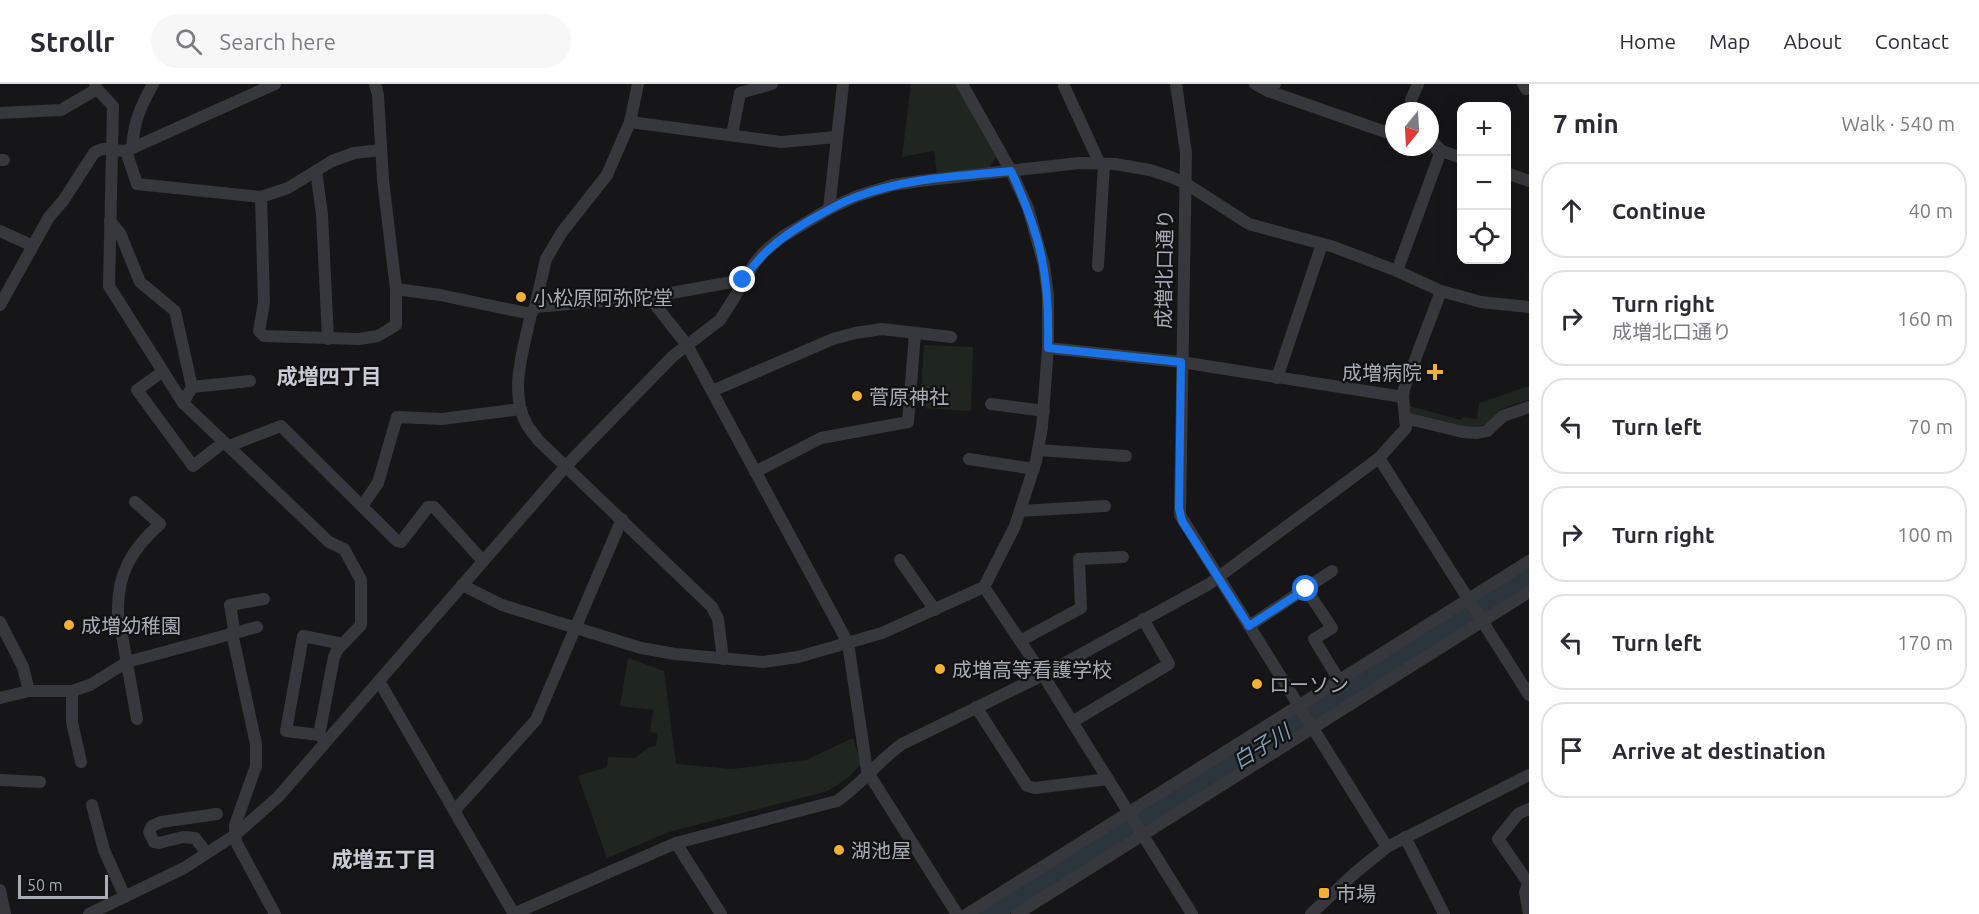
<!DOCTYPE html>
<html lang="en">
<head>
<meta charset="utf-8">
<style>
  :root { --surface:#fff; --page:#f7f7f7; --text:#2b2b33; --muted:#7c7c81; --line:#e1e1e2 }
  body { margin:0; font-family:Ubuntu,"Noto Sans JP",sans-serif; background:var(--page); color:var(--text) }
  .controls { position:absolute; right:18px; top:18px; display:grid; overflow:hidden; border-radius:12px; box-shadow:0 6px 24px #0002 }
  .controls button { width:54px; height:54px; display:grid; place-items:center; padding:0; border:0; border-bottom:2px solid var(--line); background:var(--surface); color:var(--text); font:30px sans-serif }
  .compass { position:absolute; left:1385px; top:18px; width:54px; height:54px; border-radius:50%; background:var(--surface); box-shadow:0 6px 24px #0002; rotate:198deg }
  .scale { position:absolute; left:18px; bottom:15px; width:90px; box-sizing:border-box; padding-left:6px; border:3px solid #a8adb8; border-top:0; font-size:16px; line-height:21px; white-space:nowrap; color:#a8adb8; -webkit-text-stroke:4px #111113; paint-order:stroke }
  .stop { position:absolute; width:18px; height:18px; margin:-14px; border:4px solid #1a73e8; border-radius:50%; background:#fff }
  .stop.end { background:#1a73e8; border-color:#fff; box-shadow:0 2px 6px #0008 }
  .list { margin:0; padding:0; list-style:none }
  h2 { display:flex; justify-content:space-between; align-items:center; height:78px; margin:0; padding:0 24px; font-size:26px }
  h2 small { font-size:20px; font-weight:400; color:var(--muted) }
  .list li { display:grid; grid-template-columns:39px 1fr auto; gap:18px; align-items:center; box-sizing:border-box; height:96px; margin:0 12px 12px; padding:0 12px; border:2px solid var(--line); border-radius:24px }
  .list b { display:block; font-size:22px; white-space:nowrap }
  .list p { margin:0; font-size:20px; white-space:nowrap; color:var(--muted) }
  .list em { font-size:20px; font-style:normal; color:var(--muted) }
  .icon { flex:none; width:33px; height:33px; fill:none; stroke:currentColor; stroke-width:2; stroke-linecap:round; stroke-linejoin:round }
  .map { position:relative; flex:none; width:1529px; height:830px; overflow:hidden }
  header { display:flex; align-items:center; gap:36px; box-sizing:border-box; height:84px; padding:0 30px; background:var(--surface); border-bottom:2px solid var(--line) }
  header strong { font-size:28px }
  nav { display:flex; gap:33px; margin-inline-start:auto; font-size:21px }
  .search { width:420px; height:54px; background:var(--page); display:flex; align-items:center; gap:15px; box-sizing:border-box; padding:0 21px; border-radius:33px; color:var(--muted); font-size:22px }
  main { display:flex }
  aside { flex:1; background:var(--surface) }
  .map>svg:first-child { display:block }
  .green { fill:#1e261f }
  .water { fill:#2c353c }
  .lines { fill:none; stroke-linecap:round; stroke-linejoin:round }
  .minor { stroke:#37383d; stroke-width:12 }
  .route { stroke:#1a73e8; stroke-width:8 }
  .poi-dot { fill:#f2b134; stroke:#111113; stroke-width:2 }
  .labels { text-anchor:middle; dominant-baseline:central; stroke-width:4.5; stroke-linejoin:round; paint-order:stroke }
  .street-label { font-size:20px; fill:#a8adb8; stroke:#111113 }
  .poi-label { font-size:20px; fill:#a8adb8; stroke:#111113; text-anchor:start }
  .neighbourhood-label { font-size:21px; font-weight:bold; fill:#c9ccd4; stroke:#111113 }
  .water-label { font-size:21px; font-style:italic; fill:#7f9bb3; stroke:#111113 }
</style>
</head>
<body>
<header>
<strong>Strollr</strong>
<div class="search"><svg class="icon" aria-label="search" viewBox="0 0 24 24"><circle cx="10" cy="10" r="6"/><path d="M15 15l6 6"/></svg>Search here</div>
<nav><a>Home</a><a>Map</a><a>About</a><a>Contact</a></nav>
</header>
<main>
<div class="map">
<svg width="1529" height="830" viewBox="0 0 1529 830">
  <rect width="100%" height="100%" fill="#161618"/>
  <!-- green -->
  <g class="green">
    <path d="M911,0h45l40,73 -7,11 -52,6 -3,-23 -32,6z"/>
    <path d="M924,261l49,2 -2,64 -51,-3z"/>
    <path d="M1529,302v14l-18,5 -11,5 -14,14 -13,5 -62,-13 -2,-10 52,14 2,-3 14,2 2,-16z"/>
    <path d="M628,574l36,13 12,93 56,5 74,-9 47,-22 8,26 -12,13 -21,14 -159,41 -62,26 -29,-82 29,-9 1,-10 27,1 14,-11 7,-1 2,-13 -8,-1 3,-22 -33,-4z"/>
  </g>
  <!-- water -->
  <path class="water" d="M1529,482v20l-520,328h-34z"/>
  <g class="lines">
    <!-- minor -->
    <g class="minor">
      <path d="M95,0l2,5 16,17 -4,180 74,117 146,139 15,7 17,31v45l-23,24 -4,8 -15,78 7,6"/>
      <path d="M638,0l-8,38 -23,53 -45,57 -16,27 -11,48 -4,7c-7,34 -23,78 -4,111 3,5 8,10 11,15l174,167 6,12 5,40"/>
      <path d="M1176,0l10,69 -6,362 207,332"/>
      <path d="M1255,0l13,7 7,-7"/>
      <path d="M1523,0l3,5"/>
      <path d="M1064,2l36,78"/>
      <path d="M1268,7l126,44"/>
      <path d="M1413,27l-2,-11 7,-16"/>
      <path d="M0,29l61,-3 36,-21"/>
      <path d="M630,38l151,20 56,-5"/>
      <path d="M732,51l8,-42 32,-9"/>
      <path d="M132,64c2,-27 8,-40 21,-64"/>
      <path d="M1436,65l26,9"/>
      <path d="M126,67l11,33 124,13 27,-9 44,-27 22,-8 27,-3"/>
      <path d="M0,76h4"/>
      <path d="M316,87l6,43 6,125"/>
      <path d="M1506,89l23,8"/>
      <path d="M261,113l3,106 -5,28 5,5 95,3 19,-3 18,-11v-36l-13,-109 -5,-85 -3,-11"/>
      <path d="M829,125l14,-125"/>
      <path d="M110,137l10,12 20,49 35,29 17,76 -9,16"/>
      <path d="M0,147l33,15"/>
      <path d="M1098,182l6,-102"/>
      <path d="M1397,187l44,-120 -11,-13"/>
      <path d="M396,205l44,6 91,19"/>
      <path d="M649,213l38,48 161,298 19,128 90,143"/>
      <path d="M0,221l49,-88 14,-16 31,-48c10,-8 20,-2 32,-2l149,-67"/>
      <path d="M535,223l114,-10 94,-17"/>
      <path d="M1048,264l133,14 222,35"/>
      <path d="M162,288l-25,18 56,76 31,-24"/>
      <path d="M1277,294l45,-134"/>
      <path d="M192,303l58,-6"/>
      <path d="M712,307l121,-52 22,-6 27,-4 69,8"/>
      <path d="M991,320l53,7"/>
      <path d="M1405,334l58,14 15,1 9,-2 16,-15 26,-9"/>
      <path d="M229,362l52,-20 116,115 4,1 27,-35h6l49,54"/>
      <path d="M1038,366l88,6"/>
      <path d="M1379,374l150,237"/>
      <path d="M969,375l65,10"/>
      <path d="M755,388l66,-34 87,-16 7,-89"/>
      <path d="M135,418l25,22c-29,26 -43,50 -42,89l19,106"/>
      <path d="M362,422l16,-23 19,-66 45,2 79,-10"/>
      <path d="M1020,427l85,-5"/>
      <path d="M900,476l35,50"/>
      <path d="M462,501l40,20 139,43 34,6 88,8 35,-5 84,-24 102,-46 31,-61 21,-65 6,-34 6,-79v-53l-4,-30 -16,-57 -17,-37 -49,-87"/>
      <path d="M984,503l59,88 149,239"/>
      <path d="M1306,505l26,39 -18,11 25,41"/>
      <path d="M264,515l-34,6 4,23 -2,5 24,111v22l-21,59 1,17 39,72"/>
      <path d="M0,538l23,45 6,24"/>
      <path d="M1249,542l83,-55"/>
      <path d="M1020,557l61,-33 -2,-49 44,-2"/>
      <path d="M379,597l135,233"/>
      <path d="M72,607v31l9,40"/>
      <path d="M0,614l29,-7h43l18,-6 37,-23 130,-35"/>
      <path d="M976,623l51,79 8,2 73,-9"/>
      <path d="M1072,638l97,-58 -26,-45"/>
      <path d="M319,651l-33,-4 17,-95 40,8"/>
      <path d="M0,696l40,2"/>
      <path d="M92,721l12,45 21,47"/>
      <path d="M1529,725l-11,5 -20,25 31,45"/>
      <path d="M455,726l81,-90 86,-201"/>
      <path d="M1405,753l39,77"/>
      <path d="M676,759l45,71"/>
      <path d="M207,769l-12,-15 -12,-1 -24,6 -5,-1 -5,-10 3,-6 9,-4 56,-8"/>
      <path d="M1528,800l-3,8 4,22"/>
      <path d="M0,806l5,24"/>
      <path d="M89,830l95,-46 51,-33 43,-38 288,-331 107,-110 47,-36 14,-22 20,-34 10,-12 18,-15 47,-28 28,-13 36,-11 27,-4 159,-18 36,1 35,6 21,7 14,6 64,41 85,23 63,24 44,20 40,11 48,5"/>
      <path d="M513,830l163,-71 161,-42c24,-16 41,-40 65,-57l141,-69 166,-91 170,-126 27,-30 -3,-31 1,-8 37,-98"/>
      <path d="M967,830l562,-353"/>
      <path d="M1017,830l512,-322"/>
      <path d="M1311,830l45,-42 31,-25 142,-72"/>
    </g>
  </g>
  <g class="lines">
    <!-- route -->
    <path class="route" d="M743,196c17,-26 37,-42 64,-58 16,-9 32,-19 49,-25 49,-19 103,-21 155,-26 30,65 39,105 37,177l133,14 -2,146 3,13 67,105 57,-37"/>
  </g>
  <!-- markers -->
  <g class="poi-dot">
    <circle cx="521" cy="213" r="6"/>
    <path d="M1432 279h6v6h6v6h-6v6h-6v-6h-6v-6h6z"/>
    <circle cx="857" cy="312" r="6"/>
    <circle cx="69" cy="541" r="6"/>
    <circle cx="940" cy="585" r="6"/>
    <circle cx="1257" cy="600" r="6"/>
    <circle cx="839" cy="766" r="6"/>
    <rect x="1318" y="803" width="12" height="12" rx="3"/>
  </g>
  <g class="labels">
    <!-- street labels -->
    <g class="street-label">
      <text transform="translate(1164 185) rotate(-89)">成増北口通り</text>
    </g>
    <!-- poi labels -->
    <g class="poi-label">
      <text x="533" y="213">小松原阿弥陀堂</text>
      <text x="1422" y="288" text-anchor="end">成増病院</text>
      <text x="869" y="312">菅原神社</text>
      <text x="81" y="541">成増幼稚園</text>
      <text x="952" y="585">成増高等看護学校</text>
      <text x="1269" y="600">ローソン</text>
      <text x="851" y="766">湖池屋</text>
      <text x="1336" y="809">市場</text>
    </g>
    <!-- neighbourhood labels -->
    <g class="neighbourhood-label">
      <text x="329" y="292">成増四丁目</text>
      <text x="384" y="775">成増五丁目</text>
    </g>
    <!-- water labels -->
    <g class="water-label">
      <text transform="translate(1261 662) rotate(-32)">白子川</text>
    </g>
  </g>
</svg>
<div class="controls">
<button>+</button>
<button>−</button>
<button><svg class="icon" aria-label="locate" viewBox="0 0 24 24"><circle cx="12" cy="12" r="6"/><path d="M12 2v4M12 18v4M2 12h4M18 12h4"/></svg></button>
</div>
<svg class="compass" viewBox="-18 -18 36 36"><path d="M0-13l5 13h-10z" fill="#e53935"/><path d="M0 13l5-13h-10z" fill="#7c7c81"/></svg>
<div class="scale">50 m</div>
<div class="stop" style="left:1306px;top:505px"></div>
<div class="stop end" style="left:743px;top:196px"></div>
</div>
<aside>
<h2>7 min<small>Walk · 540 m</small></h2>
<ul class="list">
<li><svg class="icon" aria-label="ahead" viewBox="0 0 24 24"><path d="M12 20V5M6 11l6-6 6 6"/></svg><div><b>Continue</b></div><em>40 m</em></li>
<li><svg class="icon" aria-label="right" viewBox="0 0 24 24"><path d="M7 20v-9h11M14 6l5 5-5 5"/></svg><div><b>Turn right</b><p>成増北口通り</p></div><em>160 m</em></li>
<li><svg class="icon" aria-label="left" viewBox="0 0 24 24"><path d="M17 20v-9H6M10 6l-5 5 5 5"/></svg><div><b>Turn left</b></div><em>70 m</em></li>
<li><svg class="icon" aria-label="right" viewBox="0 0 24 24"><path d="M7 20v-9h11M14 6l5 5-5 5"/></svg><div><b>Turn right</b></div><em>100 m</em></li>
<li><svg class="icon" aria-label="left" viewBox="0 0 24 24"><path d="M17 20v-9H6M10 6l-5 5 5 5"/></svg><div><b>Turn left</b></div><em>170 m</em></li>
<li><svg class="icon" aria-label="arrive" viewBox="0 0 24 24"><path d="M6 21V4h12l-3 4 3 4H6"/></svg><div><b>Arrive at destination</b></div></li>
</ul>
</aside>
</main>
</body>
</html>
